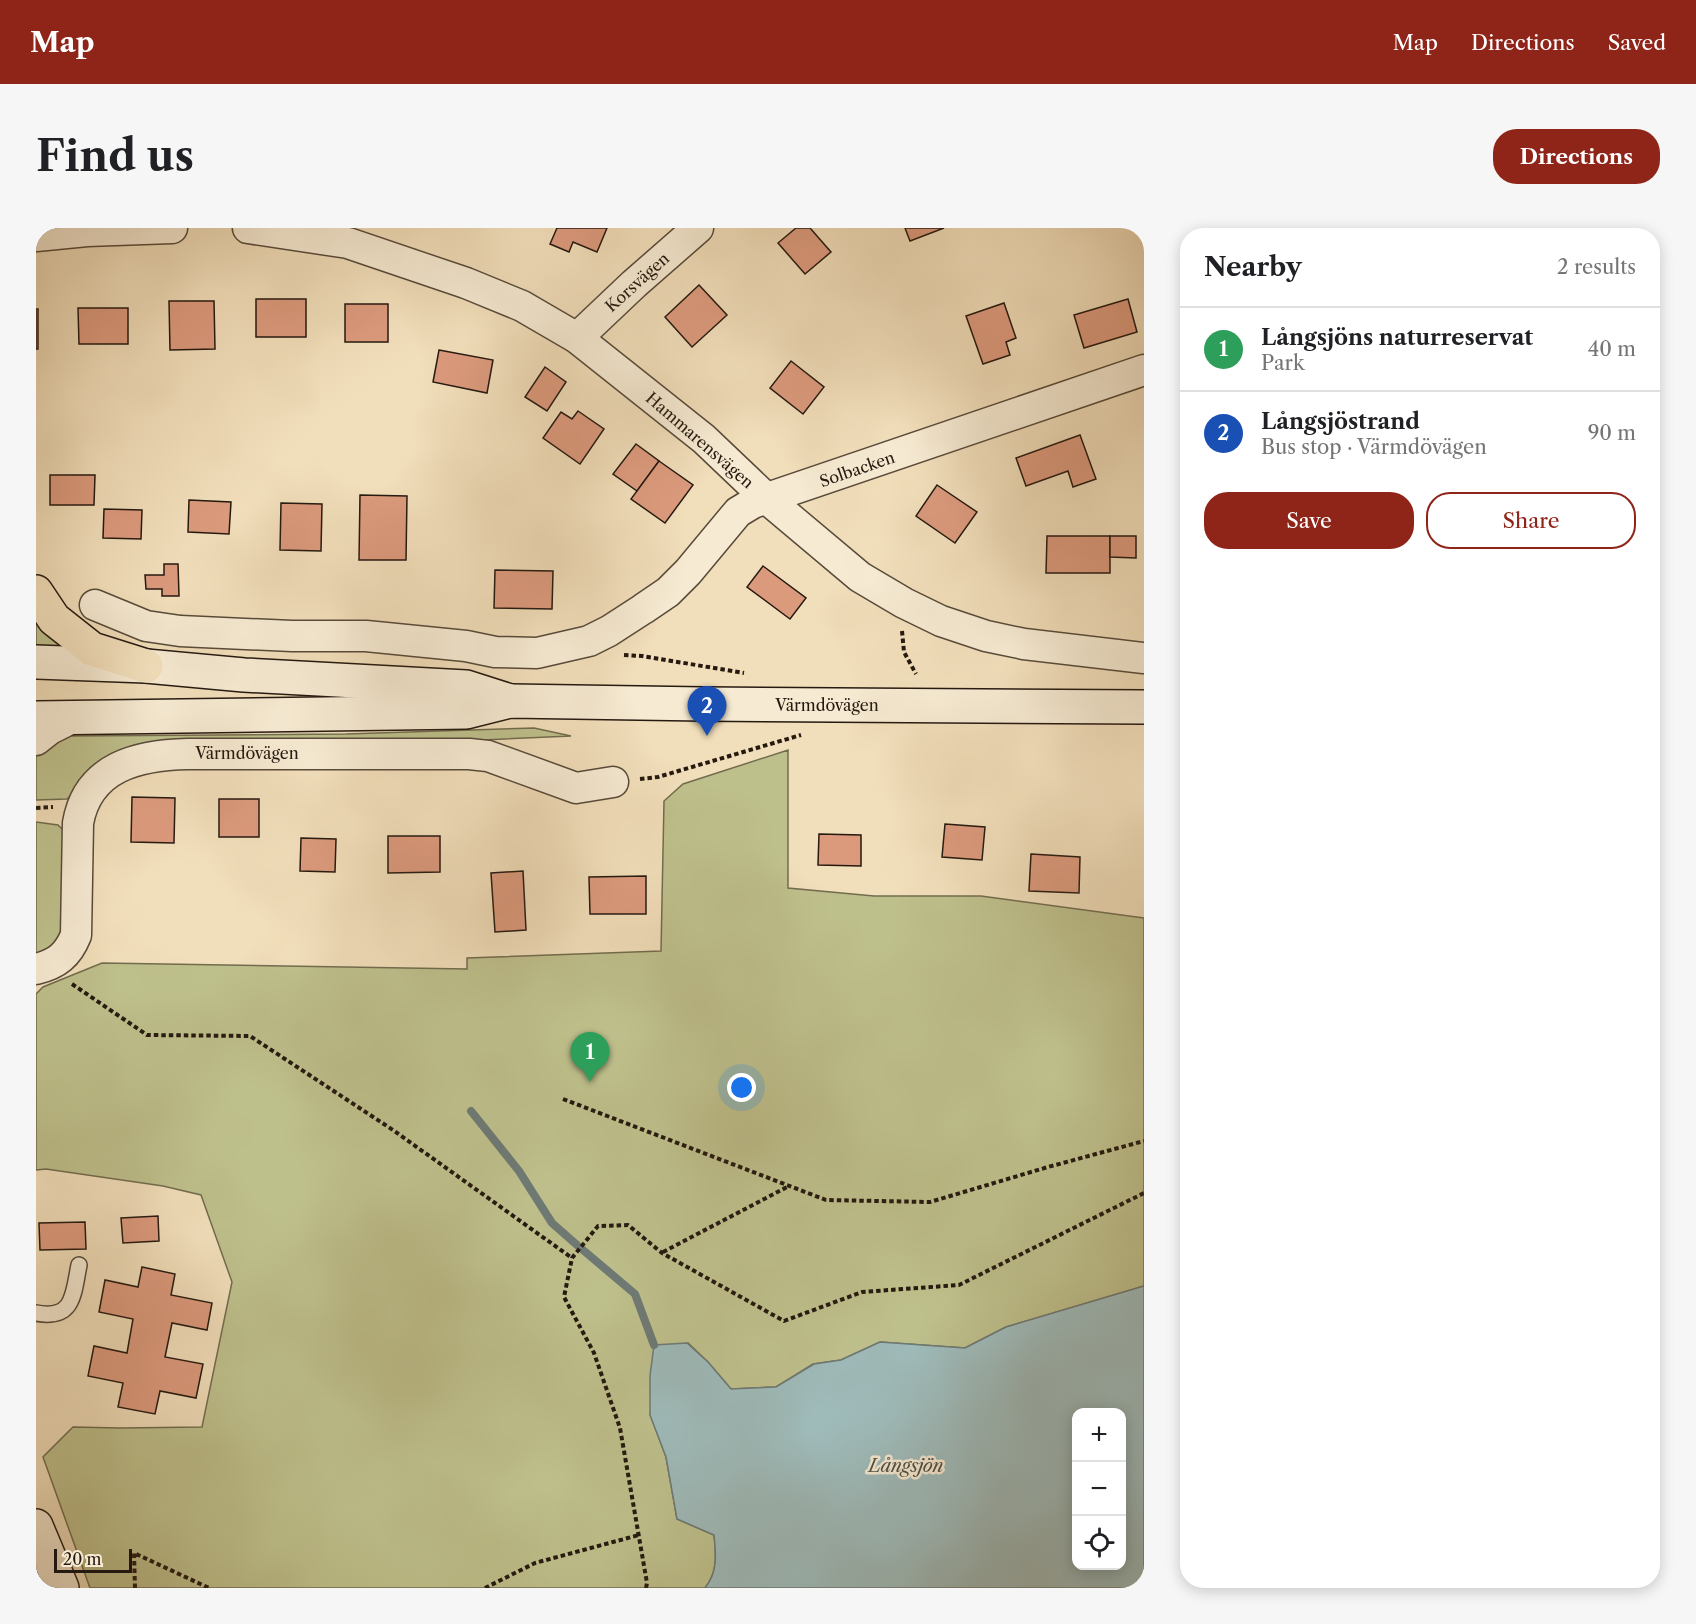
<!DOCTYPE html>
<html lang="en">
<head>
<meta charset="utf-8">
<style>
  :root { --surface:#fff; --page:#f6f6f6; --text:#202124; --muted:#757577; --line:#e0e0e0; --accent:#8f2418 }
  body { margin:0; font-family:"Libre Caslon Text",serif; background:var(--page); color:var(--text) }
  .controls { position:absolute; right:18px; bottom:18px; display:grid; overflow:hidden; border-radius:12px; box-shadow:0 3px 15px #0003 }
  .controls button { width:54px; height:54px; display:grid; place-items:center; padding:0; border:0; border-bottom:2px solid var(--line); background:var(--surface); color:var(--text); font:30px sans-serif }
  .scale { position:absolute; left:18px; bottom:15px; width:78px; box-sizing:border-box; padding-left:6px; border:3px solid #251910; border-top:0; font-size:16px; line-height:21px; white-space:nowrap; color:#251910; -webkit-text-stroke:4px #f6ead2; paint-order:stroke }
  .you { position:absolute; left:706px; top:860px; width:21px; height:21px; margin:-15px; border:4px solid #fff; border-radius:50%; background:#1a73e8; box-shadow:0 0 0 9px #1a73e833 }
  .badge { display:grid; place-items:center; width:39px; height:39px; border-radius:50%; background:var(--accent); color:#fff; font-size:20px; font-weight:700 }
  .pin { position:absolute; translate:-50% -50px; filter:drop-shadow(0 2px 3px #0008) }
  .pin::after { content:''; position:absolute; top:32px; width:21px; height:18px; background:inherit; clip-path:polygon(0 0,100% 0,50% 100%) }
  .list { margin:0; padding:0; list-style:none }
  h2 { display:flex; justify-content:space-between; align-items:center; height:78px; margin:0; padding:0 24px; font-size:26px }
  h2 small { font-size:20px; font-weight:400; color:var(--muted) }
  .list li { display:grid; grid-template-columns:39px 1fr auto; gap:18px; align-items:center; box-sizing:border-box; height:84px; padding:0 24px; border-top:2px solid var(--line) }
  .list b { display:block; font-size:22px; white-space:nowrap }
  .list p { margin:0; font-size:20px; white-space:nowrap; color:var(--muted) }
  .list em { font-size:20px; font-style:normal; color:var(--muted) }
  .actions { display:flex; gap:12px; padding:18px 24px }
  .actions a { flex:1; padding:14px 0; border:2px solid var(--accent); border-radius:24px; text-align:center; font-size:21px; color:var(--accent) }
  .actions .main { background:var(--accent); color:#fff }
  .icon { flex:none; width:33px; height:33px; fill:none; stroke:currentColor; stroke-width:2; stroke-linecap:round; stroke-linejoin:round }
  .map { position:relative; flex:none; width:1108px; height:1360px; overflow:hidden; border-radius:24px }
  header { display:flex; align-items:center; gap:36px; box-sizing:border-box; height:84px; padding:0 30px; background:var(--accent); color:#fff }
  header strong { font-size:28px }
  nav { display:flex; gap:33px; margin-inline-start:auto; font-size:21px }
  .intro { display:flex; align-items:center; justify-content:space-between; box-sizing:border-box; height:144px; padding:0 36px }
  h1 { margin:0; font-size:42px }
  .button { padding:15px 27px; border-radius:24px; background:var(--accent); color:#fff; font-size:21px; font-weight:700 }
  main { display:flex; gap:36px; padding:0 36px }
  aside { flex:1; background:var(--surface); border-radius:24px; box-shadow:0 3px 15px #0003 }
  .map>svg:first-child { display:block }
  .green { fill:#bec08c; stroke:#726c4e; stroke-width:1.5 }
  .water { fill:#9ebab9; stroke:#6e7a75; stroke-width:1.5; fill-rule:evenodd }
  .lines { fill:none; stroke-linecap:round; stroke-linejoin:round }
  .stream { stroke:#6e7a75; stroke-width:8 }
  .building { fill:#dc9a7d; stroke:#251910; stroke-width:1.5 }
  .lane-casing { stroke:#584a3a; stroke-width:18 }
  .street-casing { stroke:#584a3a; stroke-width:33 }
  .secondary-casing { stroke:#251910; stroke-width:36 }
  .highway-casing { stroke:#251910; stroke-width:36 }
  .path { stroke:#251910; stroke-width:4; stroke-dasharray:4.5 3; stroke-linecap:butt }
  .lane { stroke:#f6ead2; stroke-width:15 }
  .street { stroke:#f6ead2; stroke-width:30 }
  .secondary { stroke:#f6ead2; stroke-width:33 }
  .highway { stroke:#f1deba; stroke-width:33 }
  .labels { text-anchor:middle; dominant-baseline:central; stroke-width:5; stroke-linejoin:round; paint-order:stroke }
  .street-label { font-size:16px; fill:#251910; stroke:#f6ead2 }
  .water-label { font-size:18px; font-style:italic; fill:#4f514b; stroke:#f6ead2 }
</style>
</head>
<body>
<header>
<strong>Map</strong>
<nav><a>Map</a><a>Directions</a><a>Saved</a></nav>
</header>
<div class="intro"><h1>Find us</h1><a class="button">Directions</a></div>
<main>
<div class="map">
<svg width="1108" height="1360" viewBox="0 0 1108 1360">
  <rect width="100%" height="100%" fill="#f1deba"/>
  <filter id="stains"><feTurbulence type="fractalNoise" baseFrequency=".00333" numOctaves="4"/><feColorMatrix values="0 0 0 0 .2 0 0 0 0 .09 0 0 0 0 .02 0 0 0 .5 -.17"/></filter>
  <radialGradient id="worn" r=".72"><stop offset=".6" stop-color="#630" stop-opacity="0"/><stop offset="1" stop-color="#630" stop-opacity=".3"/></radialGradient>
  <!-- green -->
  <g class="green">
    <path d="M0,393l28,25h-28z"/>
    <path d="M498,500l37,8 -200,9h-208l-79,38 -17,16 -31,1v-47l18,-14 17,-3 275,-2z"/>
    <path d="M752,522v138l86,8h107l163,22v368l-138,41 -41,21 -85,-6 -39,18 -28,4 -37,23 -45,2 -23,-27 -20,-19 -38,71 16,43 11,62 37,16c2,19 4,37 -9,53h-615l-47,-131 30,-30 47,1 82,-1 30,-145 -31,-87 -38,-9 -117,-17 -10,1v-176l7,-7 59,-24 365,6v-11l194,-7 3,-150 19,-17z"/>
    <path d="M0,594l22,3 5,5 5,31 -3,79 -11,12 -18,2z"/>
  </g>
  <!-- water -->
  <path class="water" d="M1108,1058v302h-439c13,-16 11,-33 9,-53l-37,-16 -11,-62 -16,-42v-39l4,-31 33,-2 21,19 23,27 45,-2 38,-23 27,-4 39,-18 85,6 41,-21zM1040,1184h46v154h-46z"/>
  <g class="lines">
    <!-- stream -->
    <g class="stream">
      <path d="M435,883l48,60 33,52 25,22"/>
      <path d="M547,1022l52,44 19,51"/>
    </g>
  </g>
  <!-- building -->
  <g class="building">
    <path d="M521,0h50l-10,24 -24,-10 -4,10 -19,-8z"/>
    <path d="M760,0h14l21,24 -26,22 -27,-31z"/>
    <path d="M869,0h39l-34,13z"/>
    <path d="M663,57l28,30 -35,32 -27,-30z"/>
    <rect x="220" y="71" width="50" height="38"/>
    <path d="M1092,71l9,33 -53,16 -10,-33z"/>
    <path d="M133,73h45l1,48 -45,1z"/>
    <path d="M968,75l12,35 -10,4 4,13 -27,9 -17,-48z"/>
    <rect x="309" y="76" width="43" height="38"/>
    <path d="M42,80h50v36h-49z"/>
    <rect x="0" y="81" width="2" height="40"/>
    <path d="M403,122l54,10 -6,33 -54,-11z"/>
    <path d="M755,133l33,26 -21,27 -33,-26z"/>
    <path d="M509,139l21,15 -19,29 -22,-14z"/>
    <path d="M542,183l26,18 -24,35 -37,-26 18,-26 11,7z"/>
    <path d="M1044,207l16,44 -23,8 -5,-16 -42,15 -10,-28z"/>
    <path d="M600,216l23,17 -22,30 -24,-17z"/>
    <path d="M623,233l34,24 -28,38 -34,-24z"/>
    <path d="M14,247h45l-1,30h-44z"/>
    <path d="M901,257l40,27 -22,31 -39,-27z"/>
    <path d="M324,267l47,1 -1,64h-47z"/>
    <path d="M153,272l42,2 -2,32 -41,-2z"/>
    <path d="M245,275l41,1 -1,47 -41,-1z"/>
    <path d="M68,281l38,1 -1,29 -38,-1z"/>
    <path d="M1011,308h63v37h-64z"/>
    <path d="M1074,308h26v22l-26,-1z"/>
    <path d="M128,336h14l1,32h-17v-7h-16l-1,-14h19z"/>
    <path d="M727,338l43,32 -16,21 -43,-32z"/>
    <path d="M459,342l58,1 -1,38 -58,-1z"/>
    <path d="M96,569l43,1 -1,45 -43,-1z"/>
    <rect x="183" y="571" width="40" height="38"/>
    <path d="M909,596l40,3 -3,33 -40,-3z"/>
    <path d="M783,606l42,1v31l-43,-1z"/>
    <path d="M352,608h52v36l-52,1z"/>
    <path d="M265,610l35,1 -1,33 -35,-1z"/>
    <path d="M995,626l49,3 -1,36 -50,-2z"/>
    <path d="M487,643l3,59 -31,2 -4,-59z"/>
    <path d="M610,648v38h-56l-1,-37z"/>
    <path d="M122,988l1,25 -36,2 -2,-25z"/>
    <path d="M49,994l1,27 -46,1 -1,-27z"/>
    <path d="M106,1039l33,7 -4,21 41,8 -5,27 -35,-7 -7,34 38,7 -7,34 -36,-7 -5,23 -37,-7 5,-24 -35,-7 6,-30 33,7 6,-34 -34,-7 6,-32 33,7z"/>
  </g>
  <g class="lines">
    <!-- lane casing -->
    <g class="lane-casing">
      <path id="lane" d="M0,1085c38,7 37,-18 43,-48"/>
    </g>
    <!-- street casing -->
    <g class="street-casing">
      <g id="street">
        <path d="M212,0l100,15 118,40 56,23 55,32 127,101 62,59 94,79 44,26 37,18 45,15 38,8 120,14"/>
        <path d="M0,8l51,-5 85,-3"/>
        <path d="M541,110l57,-54 64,-56"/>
        <path d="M59,377l51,21 34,5 112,5h74l100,10 29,6 42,1 52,-12 20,-10 34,-22 25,-17 20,-20 50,-60 15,-9 391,-133"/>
        <path d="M0,512l14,-11 24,-12"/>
        <path d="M0,741c21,-5 32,-14 40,-34l2,-112c10,-57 61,-68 110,-69h281l19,2 88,32 37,-6"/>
      </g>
    </g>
    <!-- secondary casing -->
    <g class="secondary-casing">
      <g id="secondary">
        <path d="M0,434l110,4 98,9 222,12 44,14"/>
        <path d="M0,490l430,-6 44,-11 193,3 441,3"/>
        <path d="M0,1298l26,62"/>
      </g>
    </g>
    <!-- highway casing -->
    <g class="highway-casing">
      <path id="highway" d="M0,364l18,27 38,30 54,17"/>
    </g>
    <!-- path -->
    <g class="path">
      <path d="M866,403l2,21 12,22"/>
      <path d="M588,427l18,1 102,17"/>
      <path d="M604,551l18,-2 143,-42"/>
      <path d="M0,580l17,-1"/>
      <path d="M36,756l75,51 103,1 143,94 179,128"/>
      <path d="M527,871l263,101 104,2 118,-35 96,-26"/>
      <path d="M627,1024l126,-66"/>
      <path d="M99,1360l-1,-35 75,35"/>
      <path d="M449,1360l50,-25 104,-28"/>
      <path d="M610,1360l1,-5 -27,-155 -26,-75 -30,-56 8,-39 26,-32 30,-1 34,28 122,68 78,-29 97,-7 185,-92"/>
    </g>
    <!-- lane -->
    <use href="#lane" class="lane"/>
    <!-- street -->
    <use href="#street" class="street"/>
    <!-- secondary -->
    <use href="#secondary" class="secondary"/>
    <!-- highway -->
    <use href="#highway" class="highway"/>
  </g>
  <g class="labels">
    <!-- street labels -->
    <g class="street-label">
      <text transform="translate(601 54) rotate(-42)">Korsvägen</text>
      <text transform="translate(664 212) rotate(41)">Hammarensvägen</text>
      <text transform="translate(821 241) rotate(-19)">Solbacken</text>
      <text x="791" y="477">Värmdövägen</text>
      <text x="211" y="525">Värmdövägen</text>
    </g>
    <!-- water labels -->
    <g class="water-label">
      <text x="870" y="1238">Långsjön</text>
    </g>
  </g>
  <rect width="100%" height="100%" filter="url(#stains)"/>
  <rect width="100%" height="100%" fill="url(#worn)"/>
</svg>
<div class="controls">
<button>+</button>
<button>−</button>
<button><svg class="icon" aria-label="locate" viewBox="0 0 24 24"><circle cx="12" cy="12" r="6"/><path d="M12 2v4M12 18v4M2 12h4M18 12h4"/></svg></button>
</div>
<div class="scale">20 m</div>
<div class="you"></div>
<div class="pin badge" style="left:554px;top:854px;background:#2e9e5b">1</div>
<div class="pin badge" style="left:671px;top:508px;background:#1a4fb4">2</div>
</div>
<aside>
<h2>Nearby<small>2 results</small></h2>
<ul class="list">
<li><span class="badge" style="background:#2e9e5b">1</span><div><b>Långsjöns naturreservat</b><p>Park</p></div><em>40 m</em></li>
<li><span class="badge" style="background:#1a4fb4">2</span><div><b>Långsjöstrand</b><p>Bus stop · Värmdövägen</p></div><em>90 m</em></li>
</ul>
<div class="actions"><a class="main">Save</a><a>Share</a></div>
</aside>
</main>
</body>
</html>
